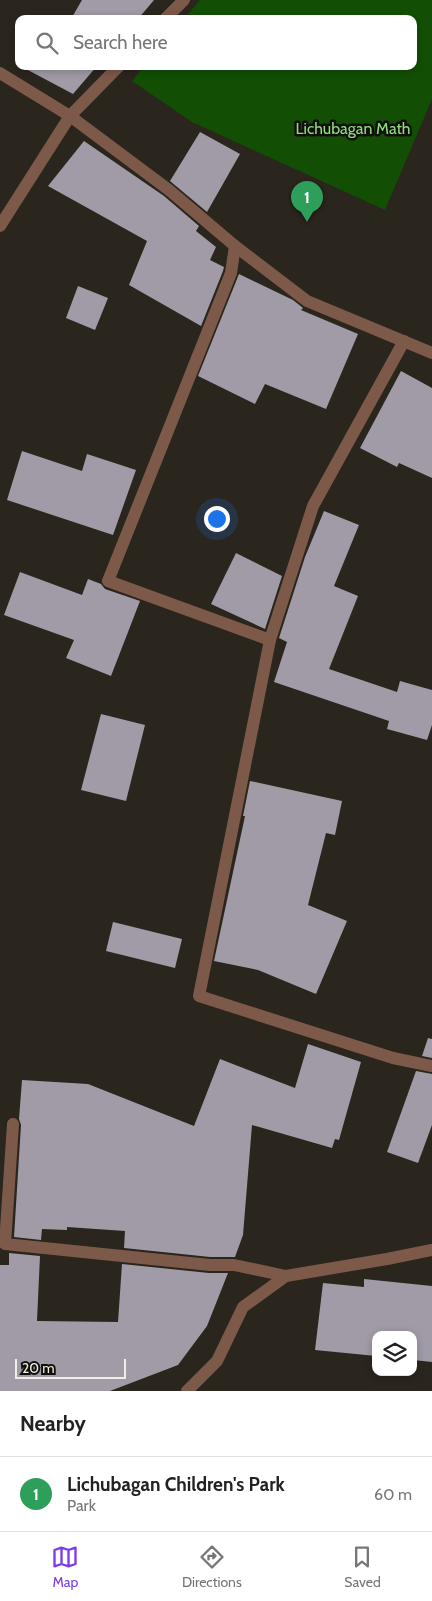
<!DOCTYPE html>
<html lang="en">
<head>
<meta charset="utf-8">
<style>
  :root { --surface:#fff; --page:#f6f6f6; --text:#222; --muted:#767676; --line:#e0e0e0; --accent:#7c3aed }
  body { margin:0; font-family:Cabin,sans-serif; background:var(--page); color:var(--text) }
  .controls { position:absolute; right:15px; bottom:15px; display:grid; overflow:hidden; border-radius:10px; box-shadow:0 2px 8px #0003 }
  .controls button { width:45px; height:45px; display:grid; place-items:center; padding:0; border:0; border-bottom:1px solid var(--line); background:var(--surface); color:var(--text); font:25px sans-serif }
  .scale { position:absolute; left:15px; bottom:12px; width:111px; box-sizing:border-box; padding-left:5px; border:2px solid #f0ede7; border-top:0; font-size:14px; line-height:18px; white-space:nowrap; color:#f0ede7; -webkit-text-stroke:4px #110f0b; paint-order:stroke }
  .you { position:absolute; left:216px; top:518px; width:18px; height:18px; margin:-12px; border:4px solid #fff; border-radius:50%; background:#1a73e8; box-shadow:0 0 0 8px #1a73e833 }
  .badge { display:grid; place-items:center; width:32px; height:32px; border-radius:50%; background:var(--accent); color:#fff; font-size:16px; font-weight:700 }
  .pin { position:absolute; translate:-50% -41px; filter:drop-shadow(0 1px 2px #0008) }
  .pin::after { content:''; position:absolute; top:26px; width:18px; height:15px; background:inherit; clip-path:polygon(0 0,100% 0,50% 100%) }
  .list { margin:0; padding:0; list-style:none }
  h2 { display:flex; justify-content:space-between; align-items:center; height:65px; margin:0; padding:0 20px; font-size:21px }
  h2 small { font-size:16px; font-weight:400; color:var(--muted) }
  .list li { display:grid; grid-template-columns:32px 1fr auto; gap:15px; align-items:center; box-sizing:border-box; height:75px; padding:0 20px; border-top:1px solid var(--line) }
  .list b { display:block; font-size:19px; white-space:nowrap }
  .list p { margin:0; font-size:16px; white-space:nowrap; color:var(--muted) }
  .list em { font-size:16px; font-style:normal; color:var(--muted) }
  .icon { flex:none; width:28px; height:28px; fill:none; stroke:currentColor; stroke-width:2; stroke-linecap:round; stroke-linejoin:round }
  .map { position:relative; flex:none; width:432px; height:1391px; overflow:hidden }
  .search { position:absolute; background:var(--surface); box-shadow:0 2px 8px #0003; left:15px; right:15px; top:15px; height:55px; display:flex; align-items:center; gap:12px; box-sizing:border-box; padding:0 18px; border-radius:10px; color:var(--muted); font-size:19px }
  .sheet { height:140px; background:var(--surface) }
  nav { display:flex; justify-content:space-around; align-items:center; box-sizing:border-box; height:70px; border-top:1px solid var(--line); background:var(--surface); font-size:14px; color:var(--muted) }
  nav a { display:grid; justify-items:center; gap:2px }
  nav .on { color:var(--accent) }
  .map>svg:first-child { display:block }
  .green { fill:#124f04 }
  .building { fill:#a09ba6 }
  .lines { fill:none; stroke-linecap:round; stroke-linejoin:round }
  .street { stroke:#7d5949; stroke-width:12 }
  .labels { text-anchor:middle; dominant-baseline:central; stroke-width:5; stroke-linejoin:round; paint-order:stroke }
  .park-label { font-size:16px; fill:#8fde80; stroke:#110f0b }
</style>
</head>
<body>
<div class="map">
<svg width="432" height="1391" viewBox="0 0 432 1391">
  <rect width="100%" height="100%" fill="#2a251d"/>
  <!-- green -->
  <path class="green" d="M200,0h232v99l-47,111 -193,-88 -60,-41 12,-15h269v-47h-229z"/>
  <!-- building -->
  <g class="building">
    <path d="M82,0h72l-16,19h-67z"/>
    <path d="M28,66h69l-24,28 -47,-25z"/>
    <path d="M200,132l40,22 -33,58 -37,-31z"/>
    <path d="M84,141l80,55 35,30 -3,5 20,16 -6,13 14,7 -1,4 -22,55 -72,-41 18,-44 -99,-55z"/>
    <path d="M239,274l54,26 10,8 -2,2 57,24 -32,75 -61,-25 -10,20 -57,-28z"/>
    <path d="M78,286l30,12 -13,32 -29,-12z"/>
    <path d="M401,371l31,17v90l-33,-15 -2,4 -37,-19z"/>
    <path d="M22,451l60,20 5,-17 49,16 -23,65 -106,-35z"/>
    <path d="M324,511l35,14 -25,61 24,10 -29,73 68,23 3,-11 32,9v35l-5,15 -40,-11 2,-8 -115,-39 13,-40 -8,-4 26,-81z"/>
    <path d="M236,553l46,23 -17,53 -54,-25z"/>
    <path d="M20,572l62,23 6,-16 13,5 4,5 35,12 -29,75 -45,-18 8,-18 -70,-25z"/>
    <path d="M101,714l44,11 -19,76 -45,-11z"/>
    <path d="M250,781l92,20 -7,34 -9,-2 -18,72 39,16 -31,73 -58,-24 -44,-9 31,-145h-2z"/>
    <path d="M113,922l69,17 -7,29 -69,-17z"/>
    <path d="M428,1038l4,1v19l-10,-2z"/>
    <path d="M308,1044l53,18 -22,78 -4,-1 -3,9 -80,-23 -9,110 -8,22h-25l-86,-9 1,-17 -58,-4v3l-25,-1 -1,11 -27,-3 7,-112 -2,-6 3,-39 66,4 106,42 26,-67 75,29z"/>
    <path d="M416,1071l16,3v51l-14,38 -31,-11z"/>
    <path d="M9,1253l31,3 -3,65 81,1 4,-58 87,9h19l-21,53 -29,39 -68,26h-110v-126h9z"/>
    <path d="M364,1279l68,7v76l-19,-2v-25h-37v21l-61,-6 8,-67 41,4z"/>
  </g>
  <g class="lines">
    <!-- street -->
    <g class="street">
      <path d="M165,19l19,-19"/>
      <path d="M0,73l70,43 99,74 66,56 72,55 125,52"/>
      <path d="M0,226l70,-110 49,-50"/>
      <path d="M235,246l-4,27 -123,308 162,59 -71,356 194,62 39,8"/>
      <path d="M270,640l43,-134 91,-165"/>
      <path d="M13,1124l-8,120 205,21h24l52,11"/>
      <path d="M187,1391l30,-30 26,-54 43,-31 101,-17 45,-9"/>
    </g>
  </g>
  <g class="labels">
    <!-- park labels -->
    <g class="park-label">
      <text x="353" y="128">Lichubagan Math</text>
    </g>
  </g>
</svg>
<div class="controls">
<button><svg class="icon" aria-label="layers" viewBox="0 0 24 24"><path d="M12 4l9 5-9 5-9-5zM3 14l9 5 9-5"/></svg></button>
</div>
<div class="scale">20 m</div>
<div class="you"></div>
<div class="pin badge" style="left:307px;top:222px;background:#2e9e5b">1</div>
<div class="search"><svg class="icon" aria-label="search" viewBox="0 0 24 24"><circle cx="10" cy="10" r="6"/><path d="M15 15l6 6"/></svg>Search here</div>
</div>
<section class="sheet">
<h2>Nearby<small></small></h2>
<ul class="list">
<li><span class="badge" style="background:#2e9e5b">1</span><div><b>Lichubagan Children's Park</b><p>Park</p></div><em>60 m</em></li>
</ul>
</section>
<nav>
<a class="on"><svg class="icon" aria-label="map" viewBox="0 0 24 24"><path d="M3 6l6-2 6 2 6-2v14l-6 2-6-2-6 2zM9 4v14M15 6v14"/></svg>Map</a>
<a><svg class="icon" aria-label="directions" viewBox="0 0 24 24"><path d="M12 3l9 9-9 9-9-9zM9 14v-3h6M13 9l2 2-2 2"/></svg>Directions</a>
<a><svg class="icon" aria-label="saved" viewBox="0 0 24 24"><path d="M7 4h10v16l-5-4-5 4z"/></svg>Saved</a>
</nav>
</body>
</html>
